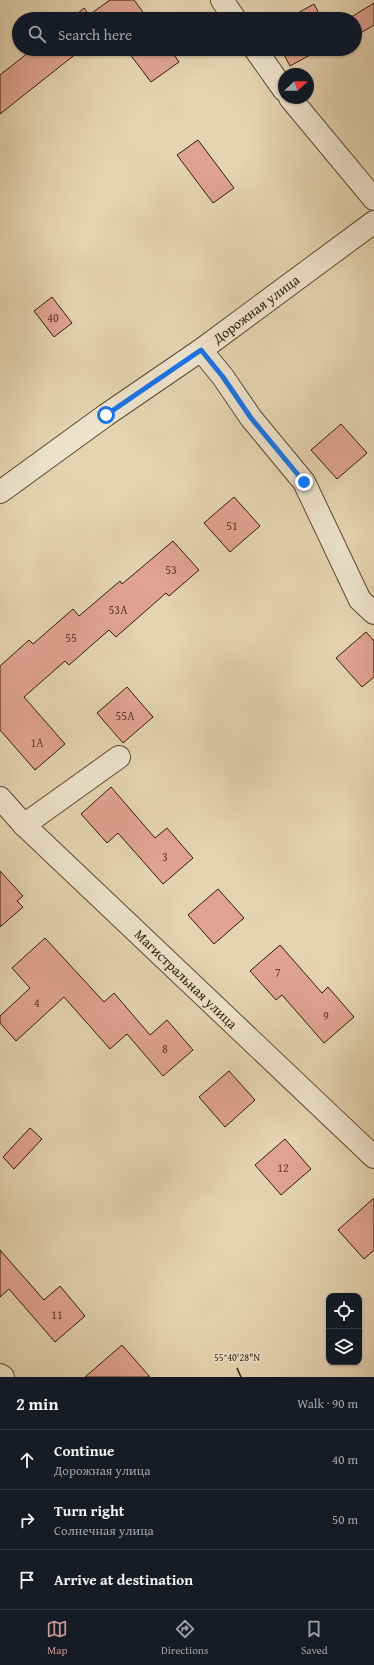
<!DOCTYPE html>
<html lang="en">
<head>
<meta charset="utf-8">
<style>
  :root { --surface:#171b24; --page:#20242c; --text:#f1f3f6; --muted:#9ea1a6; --line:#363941; --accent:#c59692 }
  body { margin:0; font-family:"Gentium Book Plus",serif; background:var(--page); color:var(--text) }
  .controls { position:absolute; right:12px; bottom:12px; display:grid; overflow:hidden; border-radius:8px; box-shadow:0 1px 3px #0004 }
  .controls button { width:36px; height:36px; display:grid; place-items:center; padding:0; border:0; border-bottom:1px solid var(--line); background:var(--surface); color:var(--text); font:20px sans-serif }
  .compass { position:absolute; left:278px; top:68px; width:36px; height:36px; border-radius:50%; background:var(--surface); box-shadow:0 1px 3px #0004; rotate:68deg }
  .stop { position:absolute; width:12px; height:12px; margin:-9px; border:3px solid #1a73e8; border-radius:50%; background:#fff }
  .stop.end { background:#1a73e8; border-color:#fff; box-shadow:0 1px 4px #0008 }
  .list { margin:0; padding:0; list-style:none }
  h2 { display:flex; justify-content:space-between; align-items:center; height:52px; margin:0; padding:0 16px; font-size:17px }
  h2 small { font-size:13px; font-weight:400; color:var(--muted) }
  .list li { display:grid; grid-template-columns:26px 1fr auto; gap:12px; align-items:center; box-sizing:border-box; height:60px; padding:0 16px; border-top:1px solid var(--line) }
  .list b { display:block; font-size:15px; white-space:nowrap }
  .list p { margin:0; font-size:13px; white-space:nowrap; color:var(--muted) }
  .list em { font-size:13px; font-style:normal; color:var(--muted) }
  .icon { flex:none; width:22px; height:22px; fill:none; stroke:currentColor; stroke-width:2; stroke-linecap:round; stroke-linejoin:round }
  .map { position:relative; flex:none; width:374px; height:1377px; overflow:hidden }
  .search { position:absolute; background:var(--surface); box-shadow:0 1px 3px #0004; left:12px; right:12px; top:12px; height:44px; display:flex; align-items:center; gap:10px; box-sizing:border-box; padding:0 14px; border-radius:22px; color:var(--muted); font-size:15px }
  .sheet { height:232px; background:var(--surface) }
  nav { display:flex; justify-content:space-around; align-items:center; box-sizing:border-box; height:56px; border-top:1px solid var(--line); background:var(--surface); font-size:11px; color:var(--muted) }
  nav a { display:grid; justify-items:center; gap:2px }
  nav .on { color:var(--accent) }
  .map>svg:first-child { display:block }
  .building { fill:#e0a393; stroke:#351a01 }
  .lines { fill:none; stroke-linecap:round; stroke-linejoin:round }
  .minor-casing { stroke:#61482d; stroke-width:24 }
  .minor { stroke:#ede3cd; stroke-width:22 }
  .route { stroke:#1a73e8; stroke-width:5 }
  .ticks { fill:none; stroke:#351a01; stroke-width:1.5 }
  .labels { text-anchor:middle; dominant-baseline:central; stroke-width:3; stroke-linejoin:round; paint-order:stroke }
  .number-label { font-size:12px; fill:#603c26 }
  .street-label { font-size:14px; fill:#351a01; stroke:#ede3cd }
  .ticks-label { font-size:10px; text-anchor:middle; fill:#351a01; stroke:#ede3cd; stroke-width:3; stroke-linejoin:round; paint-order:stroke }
</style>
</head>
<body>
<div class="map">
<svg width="374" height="1377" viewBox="0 0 374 1377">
  <rect width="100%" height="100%" fill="#e4d4b2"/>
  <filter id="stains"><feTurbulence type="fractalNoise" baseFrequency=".005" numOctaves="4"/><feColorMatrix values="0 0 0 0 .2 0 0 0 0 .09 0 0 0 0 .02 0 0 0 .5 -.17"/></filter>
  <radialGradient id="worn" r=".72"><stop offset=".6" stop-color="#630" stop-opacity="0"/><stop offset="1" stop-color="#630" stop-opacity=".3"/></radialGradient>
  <!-- building -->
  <g class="building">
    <path d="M110,0h24l14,19h-77l13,-11 5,7z"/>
    <path d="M374,3v22l-17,10 -2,-3v-13h-7z"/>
    <path d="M314,4l8,15h-35z"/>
    <path d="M33,49h49l-82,65v-39z"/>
    <path d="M126,49h44l9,13 -28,20z"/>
    <path d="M281,49h40l-31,17z"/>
    <path d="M198,140l36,48 -21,15 -36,-48z"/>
    <path d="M52,297l20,26 -18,14 -20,-26z"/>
    <path d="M341,424l26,29 -30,26 -26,-29z"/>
    <path d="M234,497l26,29 -30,26 -26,-29z"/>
    <path d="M173,541l26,29 -30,26 -3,-3 -50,44 -7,-7 -40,35 -4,-4 -41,36 41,47 -30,26 -35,-40v-64l29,-26 4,4 40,-35 6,7 41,-35 2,3z"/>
    <path d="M366,632l8,9v36l-12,10 -26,-29z"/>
    <path d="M127,687l26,30 -30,26 -26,-30z"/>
    <path d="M111,787l44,51 12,-10 26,30 -30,26 -45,-51 -11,10 -26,-29z"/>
    <path d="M0,871l23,25 -6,5 6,6 -23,20z"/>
    <path d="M218,889l26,29 -30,26 -26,-29z"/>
    <path d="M45,938l59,64 10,-9 36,42 17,-15 26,30 -30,26 -36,-42 -17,15 -46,-52 -48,44 -16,-18v-7l30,-28 -18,-20z"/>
    <path d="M280,945l42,48 6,-6 26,30 -30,26 -42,-48 -6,5 -26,-29z"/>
    <path d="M229,1071l26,29 -30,27 -26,-30z"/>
    <path d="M30,1128l12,11 -28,30 -11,-12z"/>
    <path d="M285,1139l26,30 -30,26 -26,-30z"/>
    <path d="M374,1198v52l-10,9 -26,-29z"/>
    <path d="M0,1250l44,50 16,-14 25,30 -30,26 -46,-53 -9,8z"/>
    <path d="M122,1345l28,32h-65z"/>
  </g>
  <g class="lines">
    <!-- minor casing -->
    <g class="minor-casing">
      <g id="minor">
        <path d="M222,0l13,19"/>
        <path d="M255,49l29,41"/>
        <path d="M290,98l84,101"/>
        <path d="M201,350l22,27 28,41 53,64 56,118 14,13"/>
        <path d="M0,492l106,-77 95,-65 173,-128"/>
        <path d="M0,798l24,27 350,332"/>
        <path d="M24,825l95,-68"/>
        <path d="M0,1375l3,2"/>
      </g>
    </g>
    <!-- minor -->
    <use href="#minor" class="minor"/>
  </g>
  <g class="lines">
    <!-- route -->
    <path class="route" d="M106,415l95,-65 22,27 28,41 53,64"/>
  </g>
  <!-- ticks -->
  <path class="ticks" d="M237,1368l4,9"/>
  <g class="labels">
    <!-- number labels -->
    <g class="number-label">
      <text x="53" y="317">40</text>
      <text x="232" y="525">51</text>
      <text x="171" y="569">53</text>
      <text x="118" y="609">53А</text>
      <text x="71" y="637">55</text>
      <text x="125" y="715">55А</text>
      <text x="37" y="742">1А</text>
      <text x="165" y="856">3</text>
      <text x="278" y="972">7</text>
      <text x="37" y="1002">4</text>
      <text x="326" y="1015">9</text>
      <text x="165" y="1048">8</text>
      <text x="283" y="1167">12</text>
      <text x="57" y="1314">11</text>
    </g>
    <!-- street labels -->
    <g class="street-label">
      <text transform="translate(256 309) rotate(-37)">Дорожная улица</text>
      <text transform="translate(186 979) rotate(44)">Магистральная улица</text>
    </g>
  </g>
  <g class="ticks-label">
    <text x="237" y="1361">55°40'28"N</text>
  </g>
  <rect width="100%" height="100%" filter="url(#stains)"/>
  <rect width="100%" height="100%" fill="url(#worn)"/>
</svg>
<div class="controls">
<button><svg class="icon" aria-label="locate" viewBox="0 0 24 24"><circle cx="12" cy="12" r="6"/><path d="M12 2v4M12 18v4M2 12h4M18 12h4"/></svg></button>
<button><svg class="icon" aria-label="layers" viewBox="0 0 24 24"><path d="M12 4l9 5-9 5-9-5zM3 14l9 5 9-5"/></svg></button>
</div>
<svg class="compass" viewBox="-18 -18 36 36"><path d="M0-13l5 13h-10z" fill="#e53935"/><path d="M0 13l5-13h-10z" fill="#9ea1a6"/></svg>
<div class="stop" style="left:106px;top:415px"></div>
<div class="stop end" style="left:304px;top:482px"></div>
<div class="search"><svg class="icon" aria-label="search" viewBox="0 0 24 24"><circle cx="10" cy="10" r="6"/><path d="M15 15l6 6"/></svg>Search here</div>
</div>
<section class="sheet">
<h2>2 min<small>Walk · 90 m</small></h2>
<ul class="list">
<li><svg class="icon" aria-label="ahead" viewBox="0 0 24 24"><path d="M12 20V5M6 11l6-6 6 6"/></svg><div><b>Continue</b><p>Дорожная улица</p></div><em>40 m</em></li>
<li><svg class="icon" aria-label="right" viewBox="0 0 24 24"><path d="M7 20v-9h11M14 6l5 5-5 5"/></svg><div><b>Turn right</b><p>Солнечная улица</p></div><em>50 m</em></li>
<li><svg class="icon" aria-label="arrive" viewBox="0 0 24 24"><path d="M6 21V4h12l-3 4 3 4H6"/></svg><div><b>Arrive at destination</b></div></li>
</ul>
</section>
<nav>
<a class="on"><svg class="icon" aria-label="map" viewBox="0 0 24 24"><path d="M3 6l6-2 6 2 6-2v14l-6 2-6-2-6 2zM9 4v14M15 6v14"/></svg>Map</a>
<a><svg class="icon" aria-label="directions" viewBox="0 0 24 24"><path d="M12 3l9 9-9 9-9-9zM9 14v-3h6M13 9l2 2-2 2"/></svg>Directions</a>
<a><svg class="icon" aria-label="saved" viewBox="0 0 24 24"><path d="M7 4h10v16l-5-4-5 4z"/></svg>Saved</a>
</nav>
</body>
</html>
